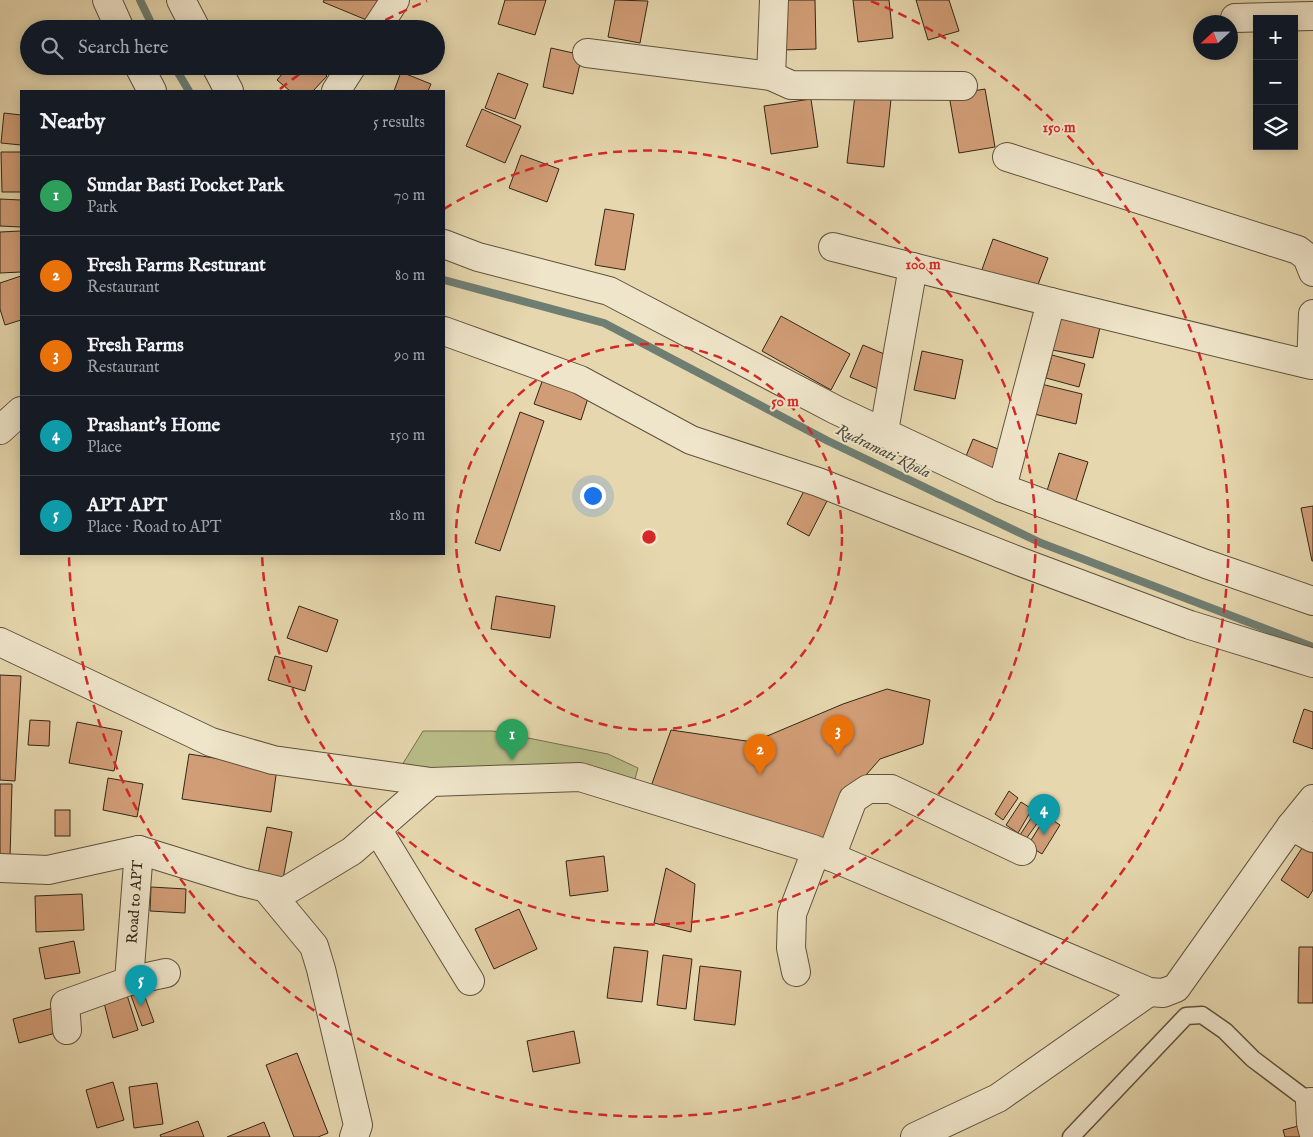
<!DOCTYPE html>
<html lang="en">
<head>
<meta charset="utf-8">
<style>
  :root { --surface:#171b24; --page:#20242c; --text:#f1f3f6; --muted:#9ea1a6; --line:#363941; --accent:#c59692 }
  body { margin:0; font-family:"IM FELL English",serif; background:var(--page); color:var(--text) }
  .controls { position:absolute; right:15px; top:15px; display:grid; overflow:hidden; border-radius:0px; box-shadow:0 2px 12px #0003 }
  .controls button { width:45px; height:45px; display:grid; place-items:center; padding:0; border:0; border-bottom:1px solid var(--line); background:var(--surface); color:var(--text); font:25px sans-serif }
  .compass { position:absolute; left:1193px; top:15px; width:45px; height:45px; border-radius:50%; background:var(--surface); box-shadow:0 2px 12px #0003; rotate:248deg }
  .you { position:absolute; left:592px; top:495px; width:18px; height:18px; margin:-12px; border:4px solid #fff; border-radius:50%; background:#1a73e8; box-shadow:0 0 0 8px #1a73e833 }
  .badge { display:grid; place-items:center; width:32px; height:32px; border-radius:50%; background:var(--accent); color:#fff; font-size:16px; font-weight:700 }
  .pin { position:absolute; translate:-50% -41px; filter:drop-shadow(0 1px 2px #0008) }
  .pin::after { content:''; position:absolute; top:26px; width:18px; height:15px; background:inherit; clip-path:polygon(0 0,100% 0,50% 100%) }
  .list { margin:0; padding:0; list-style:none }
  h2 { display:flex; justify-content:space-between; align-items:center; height:65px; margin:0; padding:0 20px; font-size:21px }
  h2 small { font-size:16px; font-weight:400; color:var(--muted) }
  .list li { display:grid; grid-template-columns:32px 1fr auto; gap:15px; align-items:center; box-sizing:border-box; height:80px; padding:0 20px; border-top:1px solid var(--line) }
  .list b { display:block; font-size:19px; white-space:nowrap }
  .list p { margin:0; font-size:16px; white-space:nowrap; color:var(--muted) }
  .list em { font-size:16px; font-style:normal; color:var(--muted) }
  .icon { flex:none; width:28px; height:28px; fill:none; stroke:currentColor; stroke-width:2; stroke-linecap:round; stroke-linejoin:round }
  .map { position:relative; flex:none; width:1313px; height:1137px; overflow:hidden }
  .search { position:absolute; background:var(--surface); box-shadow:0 2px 12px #0003; left:20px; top:20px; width:425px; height:55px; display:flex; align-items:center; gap:12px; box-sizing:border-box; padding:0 18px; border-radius:28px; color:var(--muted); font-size:19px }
  .panel { position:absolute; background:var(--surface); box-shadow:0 2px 12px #0003; left:20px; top:90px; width:425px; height:465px; border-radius:0px }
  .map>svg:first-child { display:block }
  .green { fill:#b9bd88; stroke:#767250 }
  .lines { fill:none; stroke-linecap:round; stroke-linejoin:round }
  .stream { stroke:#6f7e73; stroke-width:8 }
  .building { fill:#d19d76; stroke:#322617 }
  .service-casing { stroke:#5f523d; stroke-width:19 }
  .minor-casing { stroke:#5f523d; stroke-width:30 }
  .service { stroke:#efe5ca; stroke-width:16 }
  .minor { stroke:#efe5ca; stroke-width:28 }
  .ring { fill:none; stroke:#d62828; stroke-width:2.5; stroke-dasharray:9 6 }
  .labels { text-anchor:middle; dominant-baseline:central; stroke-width:4; stroke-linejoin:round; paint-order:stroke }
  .street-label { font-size:15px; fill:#322617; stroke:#efe5ca }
  .water-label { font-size:16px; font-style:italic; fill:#4b4a3d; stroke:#efe5ca }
  .centre { fill:#d62828; stroke:#efe5ca; stroke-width:2.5 }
  .ring-label { font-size:15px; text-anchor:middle; font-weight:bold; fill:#d62828; stroke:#efe5ca; stroke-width:4; stroke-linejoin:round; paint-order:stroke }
</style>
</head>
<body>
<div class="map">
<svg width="1313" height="1137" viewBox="0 0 1313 1137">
  <rect width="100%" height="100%" fill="#e6d7ae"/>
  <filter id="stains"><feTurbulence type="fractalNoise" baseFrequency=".004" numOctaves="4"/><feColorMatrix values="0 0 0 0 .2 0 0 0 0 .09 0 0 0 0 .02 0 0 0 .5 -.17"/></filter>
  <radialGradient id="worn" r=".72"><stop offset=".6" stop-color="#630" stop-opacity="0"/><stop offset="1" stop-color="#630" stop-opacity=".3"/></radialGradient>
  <!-- green -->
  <path class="green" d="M423,731h70l115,23 30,14 -5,18 -231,-21z"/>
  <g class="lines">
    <!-- stream -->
    <g class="stream">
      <path d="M140,0l14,29"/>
      <path d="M174,66l15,25"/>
      <path d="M444,280l160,43 224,118 213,102 272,104"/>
    </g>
  </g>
  <!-- building -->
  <g class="building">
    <path d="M324,0h54l-9,21 -46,-19z"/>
    <path d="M505,0h41l-11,35 -37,-11z"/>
    <path d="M615,0l33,1 -8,42 -32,-6z"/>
    <path d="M781,0h34l1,49 -34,1z"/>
    <path d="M853,0h36l4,38 -35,4z"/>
    <path d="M916,0h33l10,31 -31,9z"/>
    <path d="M551,48l31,7 -9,39 -30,-7z"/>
    <path d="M289,66h27l11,10 -14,15h-23l-13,-11z"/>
    <path d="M401,72l30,12 -3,7h-34z"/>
    <path d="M498,73l30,11 -13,35 -30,-11z"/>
    <path d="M985,89l10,58 -36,6 -10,-58z"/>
    <path d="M855,95l36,4 -7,68 -37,-4z"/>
    <path d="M811,99l7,48 -47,7 -7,-48z"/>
    <path d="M482,109l39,17 -16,37 -39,-17z"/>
    <path d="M4,113l17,2v30l-20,-2z"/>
    <path d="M1,152h20v40h-19z"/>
    <path d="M521,155l38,14 -12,33 -38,-14z"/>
    <path d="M0,199l21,1v27l-21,-1z"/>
    <path d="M605,209l29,5 -9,56 -30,-5z"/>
    <path d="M21,231v41l-21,1v-41z"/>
    <path d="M993,239l55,19 -14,37 -54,-20z"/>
    <path d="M21,276v44l-16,5 -5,-16v-26z"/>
    <path d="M1055,313l46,10 -8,35 -46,-9z"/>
    <path d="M781,316l69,38 -19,36 -69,-39z"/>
    <path d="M863,345l33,14 -13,32 -33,-14z"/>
    <path d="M922,351l41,9 -8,39 -41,-9z"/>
    <path d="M1052,355l33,9 -6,23 -33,-9z"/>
    <path d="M543,379l46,16 -8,25 -47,-16z"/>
    <path d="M1037,383l45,11 -6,30 -46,-11z"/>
    <path d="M520,412l24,9 -44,130 -25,-8z"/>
    <path d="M973,439l30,12 -11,27 -30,-12z"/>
    <path d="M1059,453l29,9 -14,45 -29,-10z"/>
    <path d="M806,487l22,12 -19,37 -22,-12z"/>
    <path d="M1313,506v55h-1l-11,-53z"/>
    <path d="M496,596l59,10 -5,32 -59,-9z"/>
    <path d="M299,606l39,14 -11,32 -40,-14z"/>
    <path d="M275,656l37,10 -7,25 -37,-11z"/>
    <path d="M0,675l21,1 -6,105 -15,-1z"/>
    <path d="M887,689l43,11 -7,44 -43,15 -28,32 -25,57 -178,-56 22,-62 82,12 90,-38z"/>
    <path d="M1304,709l9,3v37l-20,-7z"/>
    <path d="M30,720l20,1 -1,25 -21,-1z"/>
    <path d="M77,722l45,9 -8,40 -45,-8z"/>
    <path d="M189,754l88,14 -6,44 -89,-13z"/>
    <path d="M108,778l35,6 -6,33 -34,-7z"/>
    <path d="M0,784h12l-2,74 -10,-1z"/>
    <path d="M1009,791l9,7 -15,22 -8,-6z"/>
    <path d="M1021,802l11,7 -14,24 -12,-8z"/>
    <path d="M1037,809l6,6 -17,24 -6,-4z"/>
    <rect x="55" y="810" width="15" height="26"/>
    <path d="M1046,816l14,9 -18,29 -14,-9z"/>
    <path d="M267,827l25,5 -10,52 -25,-5z"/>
    <path d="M1306,842l7,4v44l-5,8 -27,-18z"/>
    <path d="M604,856l4,35 -38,5 -4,-35z"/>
    <path d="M666,868l29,16 -4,48 -37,-9z"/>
    <path d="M151,887l35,2 -1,24 -35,-2z"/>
    <path d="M82,894l2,36 -48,2 -1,-36z"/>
    <path d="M519,909l18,40 -43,20 -19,-40z"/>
    <path d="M74,941l6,32 -35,6 -6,-31z"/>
    <path d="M614,947l34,4 -6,51 -35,-4z"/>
    <path d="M1299,947h14v56h-15z"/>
    <path d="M663,955l29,4 -6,50 -29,-4z"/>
    <path d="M700,966l41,5 -6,54 -41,-5z"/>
    <path d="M141,986l13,36 -12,4 -13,-36z"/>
    <path d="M126,992l12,38 -25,8 -10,-39z"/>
    <path d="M60,1006l7,24 -48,13 -6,-24z"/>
    <path d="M574,1031l6,32 -47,9 -6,-31z"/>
    <path d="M297,1053l31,80 -10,4h-24l-28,-72z"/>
    <path d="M113,1082l11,38 -27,8 -11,-38z"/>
    <path d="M157,1083l6,41 -29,4 -5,-41z"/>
    <path d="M198,1121l6,16h-43l-1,-2z"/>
    <path d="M264,1122l6,15h-43z"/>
    <path d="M1302,1125l3,12h-20l-2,-7z"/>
  </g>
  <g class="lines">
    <!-- service casing -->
    <g class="service-casing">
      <path id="service" d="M1071,1137l115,-121 16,-1 23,16 28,28 57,43"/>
    </g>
    <!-- minor casing -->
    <g class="minor-casing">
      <g id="minor">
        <path d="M107,0l13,29"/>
        <path d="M181,0l15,29"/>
        <path d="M1235,18l78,-2"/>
        <path d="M376,29l19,-29"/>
        <path d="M587,53l184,23 20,9 172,1"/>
        <path d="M139,66l13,25"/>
        <path d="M216,66l13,25"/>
        <path d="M771,76l3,-76"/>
        <path d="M336,91l16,-25"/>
        <path d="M1007,157l291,93 9,7 6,15"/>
        <path d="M444,244l34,13 131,34 227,119 166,78 204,76 107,37"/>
        <path d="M833,247l218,55 -49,186"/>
        <path d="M1051,302l260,63 2,-51"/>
        <path d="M444,331l136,49 111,60 127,42 203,80 169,63 123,38"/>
        <path d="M0,430l21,-19"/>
        <path d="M884,431l29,-164"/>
        <path d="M0,642l211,100 62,18 158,22 149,-5 233,72 336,143 14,1 13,-5 115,-162 22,-27"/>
        <path d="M1291,826l22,12"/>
        <path d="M377,829l93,152"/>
        <path d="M831,857l22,-58 15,-10h23l131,62"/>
        <path d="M0,868l48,2 91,-20 103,32 42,10 68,-41 79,-69"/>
        <path d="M266,888l48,58 7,23 37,156 -4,12"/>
        <path d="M796,972l-5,-24 1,-34 24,-63"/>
        <path d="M129,981l37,-8"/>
        <path d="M67,1030l-2,-26 64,-23 10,-131"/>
        <path d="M1313,1102h-3l1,21 2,8"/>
        <path d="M915,1137l83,-39 151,-106"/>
      </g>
    </g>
    <!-- service -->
    <use href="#service" class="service"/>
    <!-- minor -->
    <use href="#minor" class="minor"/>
  </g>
  <!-- distance rings -->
  <g class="ring">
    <circle cx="649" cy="537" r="193"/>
    <path d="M444 209A387 387 0 1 1 262 554"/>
    <path d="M280 89A580 580 0 0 1 308 68M372 27A580 580 0 0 1 427 1M871 1A580 580 0 1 1 69 557"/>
  </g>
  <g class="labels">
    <!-- street labels -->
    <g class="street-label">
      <text transform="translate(135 902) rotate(-86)">Road to APT</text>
    </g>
    <!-- water labels -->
    <g class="water-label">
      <text transform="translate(883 452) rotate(26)">Rudramati Khola</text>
    </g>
  </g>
  <circle cx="649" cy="537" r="8" class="centre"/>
  <g class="ring-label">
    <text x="1059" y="132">150 m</text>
    <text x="923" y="269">100 m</text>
    <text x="785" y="406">50 m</text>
  </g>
  <rect width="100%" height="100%" filter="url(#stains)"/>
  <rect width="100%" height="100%" fill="url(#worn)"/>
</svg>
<div class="controls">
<button>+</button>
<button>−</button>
<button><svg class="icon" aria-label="layers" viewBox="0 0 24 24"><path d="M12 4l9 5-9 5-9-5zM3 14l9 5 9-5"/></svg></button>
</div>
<svg class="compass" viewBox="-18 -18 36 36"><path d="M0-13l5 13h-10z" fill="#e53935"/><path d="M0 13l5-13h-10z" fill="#9ea1a6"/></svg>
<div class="you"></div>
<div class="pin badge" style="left:512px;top:760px;background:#2e9e5b">1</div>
<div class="pin badge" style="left:760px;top:775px;background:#e8710a">2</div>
<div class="pin badge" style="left:838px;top:756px;background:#e8710a">3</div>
<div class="pin badge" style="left:1044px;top:835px;background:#0f9aa8">4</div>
<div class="pin badge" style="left:141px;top:1006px;background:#0f9aa8">5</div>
<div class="search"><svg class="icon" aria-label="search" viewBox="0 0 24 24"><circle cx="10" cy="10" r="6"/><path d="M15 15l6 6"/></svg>Search here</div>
<section class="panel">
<h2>Nearby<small>5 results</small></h2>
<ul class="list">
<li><span class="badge" style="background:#2e9e5b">1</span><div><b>Sundar Basti Pocket Park</b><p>Park</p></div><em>70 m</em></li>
<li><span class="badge" style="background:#e8710a">2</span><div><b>Fresh Farms Resturant</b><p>Restaurant</p></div><em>80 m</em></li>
<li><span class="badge" style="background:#e8710a">3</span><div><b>Fresh Farms</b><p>Restaurant</p></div><em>90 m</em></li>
<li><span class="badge" style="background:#0f9aa8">4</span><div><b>Prashant's Home</b><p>Place</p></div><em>150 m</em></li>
<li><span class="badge" style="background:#0f9aa8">5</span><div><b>APT APT</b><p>Place · Road to APT</p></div><em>180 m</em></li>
</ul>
</section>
</div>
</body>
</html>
